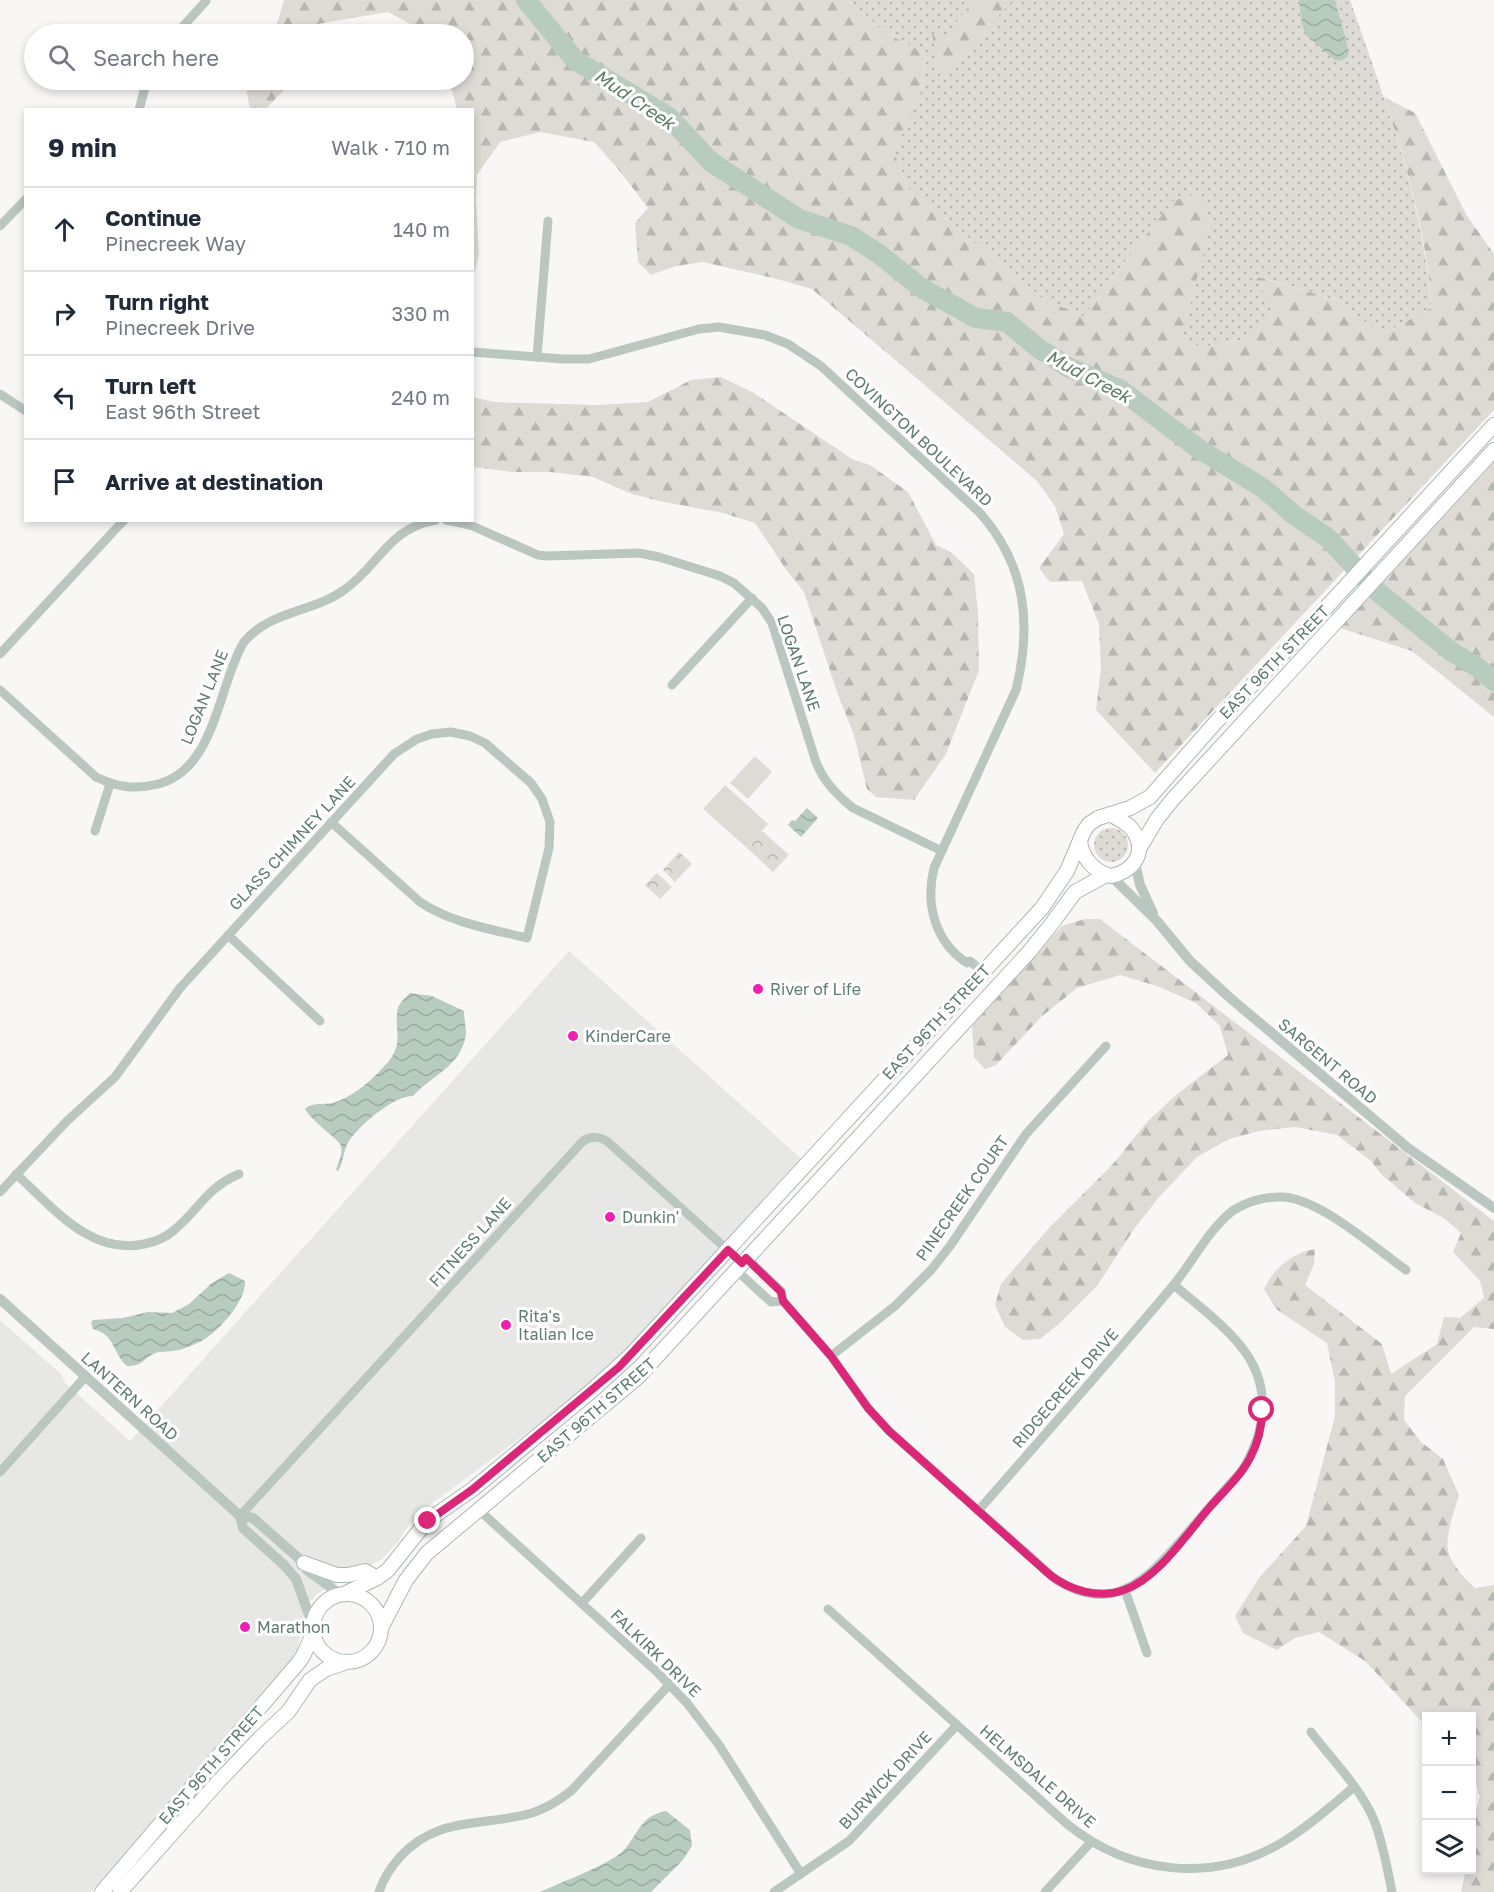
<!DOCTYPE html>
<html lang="en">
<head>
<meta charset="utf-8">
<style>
  :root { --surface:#fff; --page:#f2f2f3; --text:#1f2937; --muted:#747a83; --line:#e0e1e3 }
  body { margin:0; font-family:"Golos Text",sans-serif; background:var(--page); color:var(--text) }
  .controls { position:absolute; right:18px; bottom:18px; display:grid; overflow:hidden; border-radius:0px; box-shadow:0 3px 9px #0003 }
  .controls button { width:54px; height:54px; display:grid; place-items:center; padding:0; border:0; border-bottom:2px solid var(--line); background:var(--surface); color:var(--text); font:30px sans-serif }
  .stop { position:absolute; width:18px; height:18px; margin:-14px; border:4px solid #db2777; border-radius:50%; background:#fff }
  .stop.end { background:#db2777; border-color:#fff; box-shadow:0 2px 6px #0008 }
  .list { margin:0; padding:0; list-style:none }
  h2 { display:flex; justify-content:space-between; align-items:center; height:78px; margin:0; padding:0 24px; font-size:26px }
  h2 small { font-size:20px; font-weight:400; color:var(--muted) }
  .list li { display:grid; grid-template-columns:39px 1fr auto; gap:18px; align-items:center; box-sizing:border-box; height:84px; padding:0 24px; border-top:2px solid var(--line) }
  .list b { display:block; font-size:22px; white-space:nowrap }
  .list p { margin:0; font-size:20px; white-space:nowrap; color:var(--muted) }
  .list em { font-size:20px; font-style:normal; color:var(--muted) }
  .icon { flex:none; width:33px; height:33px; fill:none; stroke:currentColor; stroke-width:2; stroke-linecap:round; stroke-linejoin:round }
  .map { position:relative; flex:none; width:1494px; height:1892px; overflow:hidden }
  .search { position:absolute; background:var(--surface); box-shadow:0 3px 9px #0003; left:24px; top:24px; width:450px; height:66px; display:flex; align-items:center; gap:15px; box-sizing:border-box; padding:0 21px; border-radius:33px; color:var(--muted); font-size:22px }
  .panel { position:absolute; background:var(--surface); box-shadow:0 3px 9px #0003; left:24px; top:108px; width:450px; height:414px; border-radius:0px }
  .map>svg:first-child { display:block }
  .built { fill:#e7e8e5 }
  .grass { fill:url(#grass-dots) }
  .forest { fill:url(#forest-firs) }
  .park { fill:url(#park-crowns) }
  .garden { fill:#dedbd5 }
  .water { fill:url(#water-waves) }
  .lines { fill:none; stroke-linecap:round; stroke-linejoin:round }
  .river { stroke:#b8cbbf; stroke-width:20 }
  .primary-casing { stroke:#acb9b3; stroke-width:16 }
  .minor { stroke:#bac6c0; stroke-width:9 }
  .tertiary { stroke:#bac6c0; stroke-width:10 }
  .primary { stroke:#fff; stroke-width:14 }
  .route { stroke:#db2777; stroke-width:8 }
  .poi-dot { fill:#ef20b1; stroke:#fff; stroke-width:2 }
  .labels { text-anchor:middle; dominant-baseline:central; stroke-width:6; stroke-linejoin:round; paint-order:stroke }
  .street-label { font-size:16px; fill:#5e7d6e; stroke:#fff }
  .poi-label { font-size:16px; fill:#5e7d6e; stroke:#fff; text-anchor:start }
  .water-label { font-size:18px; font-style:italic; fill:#5d7d68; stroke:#fff }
</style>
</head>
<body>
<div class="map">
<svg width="1494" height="1892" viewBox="0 0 1494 1892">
  <defs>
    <pattern id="grass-dots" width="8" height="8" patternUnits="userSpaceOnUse" patternTransform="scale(1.5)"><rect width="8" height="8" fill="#dedbd5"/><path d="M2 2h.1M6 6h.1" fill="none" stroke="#b7b7b1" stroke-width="1.8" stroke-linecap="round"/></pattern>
    <pattern id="forest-firs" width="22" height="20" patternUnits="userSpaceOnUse" patternTransform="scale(1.5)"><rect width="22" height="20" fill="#dedbd5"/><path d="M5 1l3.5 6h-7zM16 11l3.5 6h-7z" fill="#b7b7b1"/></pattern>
    <pattern id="park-crowns" width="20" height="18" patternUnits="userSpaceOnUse" patternTransform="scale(1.5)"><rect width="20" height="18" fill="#dedbd5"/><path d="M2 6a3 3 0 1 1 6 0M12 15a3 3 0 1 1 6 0" fill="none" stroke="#b7b7b1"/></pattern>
    <pattern id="water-waves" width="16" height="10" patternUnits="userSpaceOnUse" patternTransform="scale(1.5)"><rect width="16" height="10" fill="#b8cbbf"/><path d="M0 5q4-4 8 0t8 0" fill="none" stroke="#99aa9f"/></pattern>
  </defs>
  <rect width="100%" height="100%" fill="#f9f6f6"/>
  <!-- built -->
  <path class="built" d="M569,951l235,210 -199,214 -179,133 -19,19 -9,15 -17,18 -63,33 -8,9 -8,21 -4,26 -16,23 -191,220h-91v-572l62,55 3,8 65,58z"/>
  <!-- grass -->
  <g class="grass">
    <path d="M847,0h503c35,101 74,201 81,308l-50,27 -41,-34 -85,-25 19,34 -22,28 -50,9 -21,-7 30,-120 -84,39 -44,58 -40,-18 -135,-111 -14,-36 29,-65 3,-33 -40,-21z"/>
    <circle cx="1111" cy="845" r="17"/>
  </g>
  <!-- forest -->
  <g class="forest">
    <path d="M284,0h563l39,33 40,21 -3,33 -29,65 14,36 135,111 40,17 90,-115 25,-8 13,27 -29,120 20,7 50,-9 22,-28 -20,-34 86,25 41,34 50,-27c-3,-73 -25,-143 -47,-211l31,16 52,103 27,38v156l-339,363 -59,-63 5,-41 -2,-45 -17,-43 -32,1 -11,-14 25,-34 -9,-28 -18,-25 -225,-192 -35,-10 -74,-17 -27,4 -25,9 -13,-13 -3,-39 13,-15 -29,-38 -25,-28 -54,-10 -40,10 -23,33 -1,26 3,53 -4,17 -2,1 -1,-162 -15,-1 -8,-29h15v-46h-43l-5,-7 -28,-15 -70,12 -6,10h-41l7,-13z"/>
    <path d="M974,0h39l-72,79 -9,-45h15z"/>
    <path d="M250,80h43l-27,29h-16l-4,-21z"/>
    <path d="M721,377l33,16 98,66 18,6 38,27 28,53 15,7 23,22 4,40 1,56 -33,84 -32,46 -38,-3 -9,-8 -13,-54 -16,-40 -34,-103 -17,-21 -32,-48 -32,-10 -64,-12 -30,-8 -36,-16 -42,-5h-40l-38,-5v-70l21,5 105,3 49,-3 43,-22z"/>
    <path d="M1494,462v255l-82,-66 -72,-23z"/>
    <path d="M1085,919h15l394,302v108l-20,-2 -69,69 -1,24 17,22 22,17 16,36c-4,14 -14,40 -11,55 2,13 17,29 27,38l19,-3v307h-33l5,-22h6v-45l8,-29 -8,-24v-56h-46v10l-61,-65 -46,-29 -24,6 -18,12 -34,-17 -8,-17 24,-38 47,-52 29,-110v-34l-8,-39 -51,-34 -12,-20c10,-21 28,-36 51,-40l-1,15 -9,21 77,59 9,30 46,-30 7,-27 16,1 24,-20 -4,-17 -27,-29 8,-19 -17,-15 -29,-15 -34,-29 -10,-13 -34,-26 -42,-8 -36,4 -30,8 -32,18 -37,39 -26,33 -37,57 -37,37 -20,16 -17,1 -18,-13 -10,-22 6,-21 47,-55 65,-65 34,-42 30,-28 51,-39 -8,-29 -24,-23 -39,-17 -37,-11 -43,13 -36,29 -45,48 -11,4 -11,-12 -2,-31 90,-100z"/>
  </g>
  <!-- park -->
  <g class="park">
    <path d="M762,831l27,24 -16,17 -26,-24z"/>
    <path d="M679,852l13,12 -17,18 -12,-12z"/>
    <path d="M657,873l15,14 -12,12 -15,-14z"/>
  </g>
  <!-- garden -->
  <g class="garden">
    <path d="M755,756l17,16 -24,27 -18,-16z"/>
    <path d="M725,785l43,39 -21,24 -44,-39z"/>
  </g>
  <!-- water -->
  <g class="water">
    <path d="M1299,0h36l14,52 -2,5 -6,4 -6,-1 -30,-26 -3,-10z"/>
    <path d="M807,808l11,10 -17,19 -13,-12 4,-5 3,1z"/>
    <path d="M410,993l22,3 32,15c0,7 2,16 2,23 -5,33 -33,40 -53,62 -20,0 -53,29 -64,45 -6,9 -5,21 -11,30l-2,-1c2,-7 7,-16 5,-24 -2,-7 -29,-24 -36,-37 8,-8 21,-3 31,-7 21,-8 37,-23 52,-40 17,-20 5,-35 10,-54 2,-6 8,-11 12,-15z"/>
    <path d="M229,1273l16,8c2,20 -31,57 -50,63 -6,3 -14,6 -22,7 -6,1 -12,0 -18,2 -12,6 -12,13 -28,13 -15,-13 -11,-31 -34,-37l-2,-6 2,-3 30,-2 25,-6 24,1 17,-9 23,-21z"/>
    <path d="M666,1811l24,19 2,16 -10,15 -31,31h-111c19,-9 71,-28 84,-42 15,-17 16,-34 42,-39z"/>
  </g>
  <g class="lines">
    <!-- river -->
    <path class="river" d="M526,0l49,60 94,57 42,45 88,57 52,17 28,18 44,35 53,29 31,4 31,26 30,19 53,23 78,59 64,39 31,27 34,23 50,54 74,60 25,15 17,14"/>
    <!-- primary casing -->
    <g class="primary-casing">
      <g id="primary">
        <path d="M1080,840c1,17 14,32 31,36 25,-5 38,-28 19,-49 -6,-6 -14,-9 -20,-13"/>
        <path d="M1139,849l18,-30 16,-20 321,-349"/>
        <path d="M304,1563l33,12h11l17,-4 12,7"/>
        <circle cx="347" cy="1628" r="34"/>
        <path d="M344,1594l33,-16 11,-8 39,-49 46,-32 116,-96 41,-37 412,-448 25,-37 17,-40 5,-7 9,-6 32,-10 20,-11 66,-75 82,-84 196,-213"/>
        <path d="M381,1628l25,-48 21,-27 211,-176 391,-425 21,-26 25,-34 31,-17"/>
        <path d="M102,1892l197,-230 4,-6 10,-22"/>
        <path d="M120,1892l99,-111 41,-43 28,-26 22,-32 16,-11 18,-6"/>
      </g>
    </g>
    <!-- minor -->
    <g class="minor">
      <path d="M176,34l30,-33"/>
      <path d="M139,110l8,-30"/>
      <path d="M0,226l26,-27"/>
      <path d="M472,352l91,7h26l110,-30 20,-2 46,8 23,9 33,22 159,147c46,52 52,111 36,177l-82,178c-9,36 1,74 33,95l3,-2 13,11"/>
      <path d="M537,357l11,-136"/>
      <path d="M0,394l26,17"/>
      <path d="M446,520l24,5 68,30 9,1 92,-3 20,4 61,19 14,7 28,25 10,15 44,139c8,20 21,33 37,46l89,43"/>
      <path d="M0,654l124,-134"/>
      <path d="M672,685l80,-87"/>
      <path d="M0,690l96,87c21,10 39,13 62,7 48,-12 58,-73 73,-113 4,-10 7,-20 13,-29 25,-31 70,-30 100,-52 35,-24 44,-62 92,-70"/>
      <path d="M95,831l15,-47"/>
      <path d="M228,935l92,86"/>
      <path d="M16,1174c36,32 74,82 128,70 10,-2 21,-6 29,-13 26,-21 33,-43 66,-57"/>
      <path d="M0,1192l67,-71 48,-44 65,-89 214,-234 23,-15 15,-5 19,-2 19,4 15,7 46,40 11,16 8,23 -1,26 -22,90c-36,-9 -76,-15 -107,-36l-89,-80"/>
      <path d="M746,1258l35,33 2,10 48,55 37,52 21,23 165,147c57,39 93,2 129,-40 19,-22 38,-45 58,-66 26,-42 32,-88 -2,-128 -18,-22 -43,-40 -65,-59"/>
      <path d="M736,1270l35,32 12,-1"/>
      <path d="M831,1356l64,-50 36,-36 19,-24 76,-112 80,-88"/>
      <path d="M0,1472l86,-96"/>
      <path d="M479,1510l178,162 30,31 32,42 82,129"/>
      <path d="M978,1511c65,-74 130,-148 194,-224 20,-24 35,-55 59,-75 14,-10 34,-16 52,-15 37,2 92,51 123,73"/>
      <path d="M240,1516l343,-375c9,-5 16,-5 25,1l134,121"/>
      <path d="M1125,1590l22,63"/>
      <path d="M582,1603l59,-65"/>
      <path d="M828,1609l239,215c62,50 145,60 214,19 26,-15 50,-37 73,-56"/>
      <path d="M1311,1732c21,28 49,55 63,88 9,23 13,47 18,72"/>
      <path d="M379,1892c4,-13 12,-25 21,-35 38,-42 84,-30 132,-44 15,-5 28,-13 40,-23l98,-106"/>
      <path d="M774,1892l75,-51 108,-116"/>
      <path d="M1045,1892l46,-50"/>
    </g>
    <!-- tertiary -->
    <g class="tertiary">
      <path d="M1135,863l5,22 13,28"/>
      <path d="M1111,876l46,45 33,40 39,36 179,151 86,60"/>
      <path d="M0,1299l240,217 13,2 51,45 3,7 33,24"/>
      <path d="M240,1516l3,12 41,37 12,14 16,44"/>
    </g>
    <!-- primary -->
    <use href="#primary" class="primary"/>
  </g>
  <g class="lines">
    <!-- route -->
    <path class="route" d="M428,1521l45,-32 146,-122 109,-117 14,13 4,-5 35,34 2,9 48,55 37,52 21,23 161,144c21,16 49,24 74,15 33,-11 62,-55 85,-82 14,-16 31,-31 41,-50 8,-15 12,-31 12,-48"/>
  </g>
  <!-- markers -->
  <g class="poi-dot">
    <circle cx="758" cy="989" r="6"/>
    <circle cx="573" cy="1036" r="6"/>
    <circle cx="610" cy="1217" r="6"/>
    <circle cx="506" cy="1325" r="6"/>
    <circle cx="245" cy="1627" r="6"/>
  </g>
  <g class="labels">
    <!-- street labels -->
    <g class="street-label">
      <text transform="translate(919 437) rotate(43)">COVINGTON BOULEVARD</text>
      <text transform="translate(1274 662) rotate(-46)">EAST 96TH STREET</text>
      <text transform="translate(799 663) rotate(71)">LOGAN LANE</text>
      <text transform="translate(204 697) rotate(-68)">LOGAN LANE</text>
      <text transform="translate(292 843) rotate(-47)">GLASS CHIMNEY LANE</text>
      <text transform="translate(936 1022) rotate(-47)">EAST 96TH STREET</text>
      <text transform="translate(1328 1061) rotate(40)">SARGENT ROAD</text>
      <text transform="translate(962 1198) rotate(-55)">PINECREEK COURT</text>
      <text transform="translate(470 1242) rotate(-48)">FITNESS LANE</text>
      <text transform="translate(1065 1388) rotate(-49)">RIDGECREEK DRIVE</text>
      <text transform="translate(130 1396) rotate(42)">LANTERN ROAD</text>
      <text transform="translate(596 1410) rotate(-41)">EAST 96TH STREET</text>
      <text transform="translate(656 1653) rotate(44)">FALKIRK DRIVE</text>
      <text transform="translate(211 1765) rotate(-49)">EAST 96TH STREET</text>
      <text transform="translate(1038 1776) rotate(41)">HELMSDALE DRIVE</text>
      <text transform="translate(885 1780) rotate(-47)">BURWICK DRIVE</text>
    </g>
    <!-- poi labels -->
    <g class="poi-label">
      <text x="770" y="989">River of Life</text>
      <text x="585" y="1036">KinderCare</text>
      <text x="622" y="1217">Dunkin'</text>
      <text x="518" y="1316">Rita's<tspan x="518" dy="18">Italian Ice</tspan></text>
      <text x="257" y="1627">Marathon</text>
    </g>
    <!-- water labels -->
    <g class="water-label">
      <text transform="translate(635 99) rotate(34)">Mud Creek</text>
      <text transform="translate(1089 376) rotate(28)">Mud Creek</text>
    </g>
  </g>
</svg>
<div class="controls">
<button>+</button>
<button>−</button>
<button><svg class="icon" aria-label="layers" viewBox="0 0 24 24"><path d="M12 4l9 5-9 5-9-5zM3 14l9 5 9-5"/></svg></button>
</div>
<div class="stop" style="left:1262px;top:1410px"></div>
<div class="stop end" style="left:428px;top:1521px"></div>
<div class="search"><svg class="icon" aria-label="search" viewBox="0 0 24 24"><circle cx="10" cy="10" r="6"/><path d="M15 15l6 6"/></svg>Search here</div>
<section class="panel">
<h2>9 min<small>Walk · 710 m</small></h2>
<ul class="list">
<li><svg class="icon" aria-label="ahead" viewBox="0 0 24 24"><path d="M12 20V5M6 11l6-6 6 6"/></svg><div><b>Continue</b><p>Pinecreek Way</p></div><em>140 m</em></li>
<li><svg class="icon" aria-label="right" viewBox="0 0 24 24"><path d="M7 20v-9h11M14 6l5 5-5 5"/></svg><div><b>Turn right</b><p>Pinecreek Drive</p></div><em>330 m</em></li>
<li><svg class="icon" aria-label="left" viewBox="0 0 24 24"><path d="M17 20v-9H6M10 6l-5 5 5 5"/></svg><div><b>Turn left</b><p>East 96th Street</p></div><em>240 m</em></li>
<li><svg class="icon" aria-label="arrive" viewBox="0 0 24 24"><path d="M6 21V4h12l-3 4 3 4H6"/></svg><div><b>Arrive at destination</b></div></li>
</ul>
</section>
</div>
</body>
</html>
